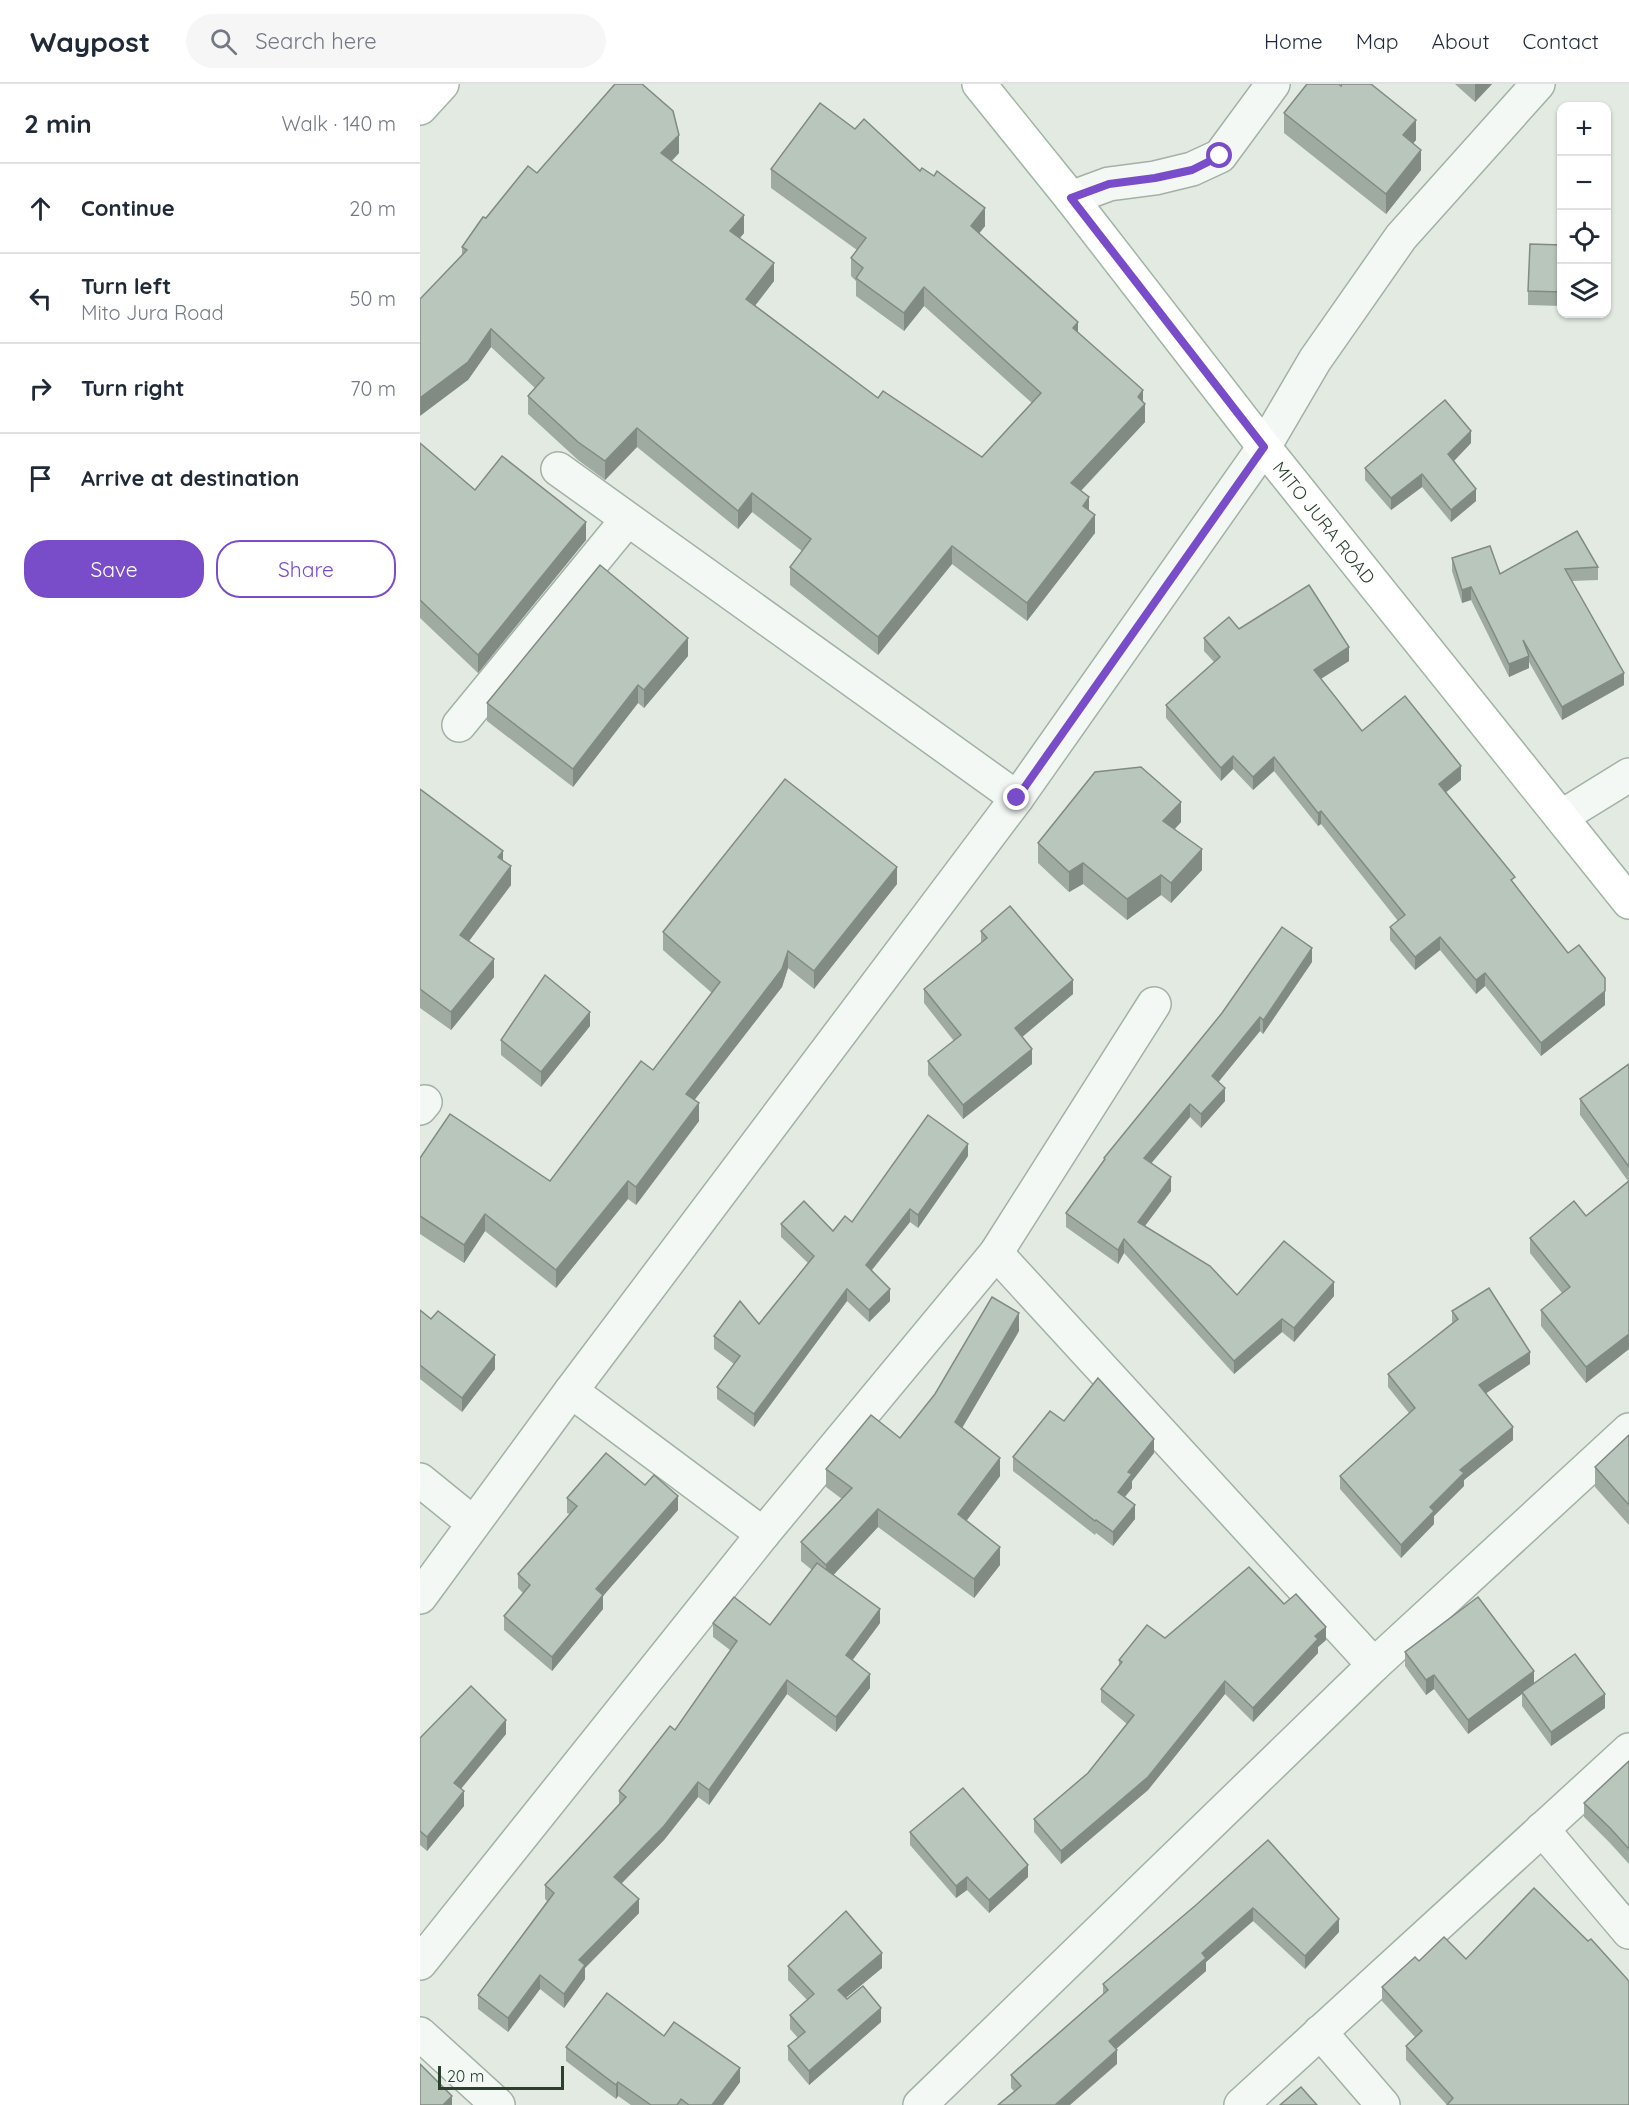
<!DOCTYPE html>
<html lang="en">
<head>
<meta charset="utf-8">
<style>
  :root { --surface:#fff; --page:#f6f6f7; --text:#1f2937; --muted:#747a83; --line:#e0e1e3; --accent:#794cc9 }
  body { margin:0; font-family:Quicksand,sans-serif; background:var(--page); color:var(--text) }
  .controls { position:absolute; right:18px; top:18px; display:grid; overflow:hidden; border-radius:12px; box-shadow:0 2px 4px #0004 }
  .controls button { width:54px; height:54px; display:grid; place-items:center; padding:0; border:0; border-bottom:2px solid var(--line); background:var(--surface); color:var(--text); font:30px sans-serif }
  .scale { position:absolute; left:18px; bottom:15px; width:126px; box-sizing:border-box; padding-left:6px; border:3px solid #2a412e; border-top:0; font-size:16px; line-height:21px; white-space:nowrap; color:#2a412e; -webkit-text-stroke:4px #f1f7f2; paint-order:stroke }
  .stop { position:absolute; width:18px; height:18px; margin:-14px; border:4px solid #794cc9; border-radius:50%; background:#fff }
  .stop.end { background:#794cc9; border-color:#fff; box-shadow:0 2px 6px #0008 }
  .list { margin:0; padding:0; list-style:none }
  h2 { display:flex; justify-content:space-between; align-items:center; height:78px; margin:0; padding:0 24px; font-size:26px }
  h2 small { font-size:20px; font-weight:400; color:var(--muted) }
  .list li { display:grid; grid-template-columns:39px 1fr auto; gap:18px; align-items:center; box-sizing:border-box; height:90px; padding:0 24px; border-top:2px solid var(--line) }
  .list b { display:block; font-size:22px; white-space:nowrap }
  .list p { margin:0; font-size:20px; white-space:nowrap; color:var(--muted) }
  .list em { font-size:20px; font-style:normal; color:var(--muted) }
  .actions { display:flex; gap:12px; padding:18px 24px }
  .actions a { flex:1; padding:14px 0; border:2px solid var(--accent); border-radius:24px; text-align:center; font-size:21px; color:var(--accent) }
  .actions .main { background:var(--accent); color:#fff }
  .icon { flex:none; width:33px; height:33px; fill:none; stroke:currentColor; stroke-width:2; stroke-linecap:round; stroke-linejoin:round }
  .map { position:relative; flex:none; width:1209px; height:2021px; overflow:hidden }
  header { display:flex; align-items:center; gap:36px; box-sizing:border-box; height:84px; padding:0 30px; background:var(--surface); border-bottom:2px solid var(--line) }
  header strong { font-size:28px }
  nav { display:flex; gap:33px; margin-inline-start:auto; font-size:21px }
  .search { width:420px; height:54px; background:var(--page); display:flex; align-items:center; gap:15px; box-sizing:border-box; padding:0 21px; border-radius:33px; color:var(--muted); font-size:22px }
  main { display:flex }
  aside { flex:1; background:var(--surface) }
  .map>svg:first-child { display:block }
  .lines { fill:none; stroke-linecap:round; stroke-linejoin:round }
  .minor-casing { stroke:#a3b1a5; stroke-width:36 }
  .major-casing { stroke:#a1b5a4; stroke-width:36 }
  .minor { stroke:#f4f8f5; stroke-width:33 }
  .major { stroke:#fff; stroke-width:33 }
  .wall { fill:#9faaa1 }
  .shaded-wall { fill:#828b83 }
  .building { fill:#b9c6bb; stroke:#828b83; stroke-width:1.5 }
  .route { stroke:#794cc9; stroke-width:8 }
  .labels { text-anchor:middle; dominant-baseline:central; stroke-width:6; stroke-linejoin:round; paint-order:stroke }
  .street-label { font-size:18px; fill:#2a412e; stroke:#f1f7f2 }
</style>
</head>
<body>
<header>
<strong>Waypost</strong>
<div class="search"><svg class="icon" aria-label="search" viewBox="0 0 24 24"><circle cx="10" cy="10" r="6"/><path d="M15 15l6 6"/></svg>Search here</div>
<nav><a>Home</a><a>Map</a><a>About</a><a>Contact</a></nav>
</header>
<main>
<aside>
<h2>2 min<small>Walk · 140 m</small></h2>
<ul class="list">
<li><svg class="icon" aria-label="ahead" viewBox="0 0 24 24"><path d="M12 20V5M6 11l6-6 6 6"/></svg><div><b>Continue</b></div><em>20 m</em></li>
<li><svg class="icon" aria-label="left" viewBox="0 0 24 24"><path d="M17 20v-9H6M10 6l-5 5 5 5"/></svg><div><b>Turn left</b><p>Mito Jura Road</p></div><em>50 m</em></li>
<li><svg class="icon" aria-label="right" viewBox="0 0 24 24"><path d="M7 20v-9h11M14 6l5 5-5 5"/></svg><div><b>Turn right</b></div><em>70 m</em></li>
<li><svg class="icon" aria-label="arrive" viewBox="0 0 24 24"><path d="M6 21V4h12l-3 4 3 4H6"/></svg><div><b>Arrive at destination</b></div></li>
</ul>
<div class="actions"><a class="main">Save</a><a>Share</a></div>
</aside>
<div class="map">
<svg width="1209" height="2021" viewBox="0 0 1209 2021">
  <rect width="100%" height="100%" fill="#e2eae2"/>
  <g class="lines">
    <!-- minor casing -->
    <g class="minor-casing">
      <g id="minor">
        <path d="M651,114l38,-14 46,-6 37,-9 28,-13 53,-72"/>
        <path d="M138,385l459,329"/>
        <path d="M39,641l168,-205"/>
        <path d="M1141,733l68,-42"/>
        <path d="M0,1024l5,-6"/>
        <path d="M576,1169l378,412"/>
        <path d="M151,1307l192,143"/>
        <path d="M0,1396l53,43"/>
        <path d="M0,1513l151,-206 446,-593 247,-351 51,-87 86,-123 137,-153"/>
        <path d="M1122,1745l87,103"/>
        <path d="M0,1879l343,-429 233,-281 158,-249"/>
        <path d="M900,1948l63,73"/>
        <path d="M0,1950l78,71"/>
        <path d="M500,2021l454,-440 255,-235"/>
        <path d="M821,2021l388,-355"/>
      </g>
    </g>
    <!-- major casing -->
    <g class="major-casing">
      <g id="major">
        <path id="s1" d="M559,0l92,114 193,249 365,455"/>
        <path d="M0,24l22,-24"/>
      </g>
    </g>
    <!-- minor -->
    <use href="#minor" class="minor"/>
    <!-- major -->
    <use href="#major" class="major"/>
  </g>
  <!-- wall -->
  <g class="wall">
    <path d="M1035,0h37l-17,18z"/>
    <path d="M864,29l132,27 -3,3 8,27 -35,44 -102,-81z"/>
    <path d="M435,45l65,42 65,55 -6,7 99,100 65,69 2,20 -64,69 8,20 6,22 -68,88 -75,-57 -74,91 -88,-70v-18l12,-16 -50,-39 -14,17 -101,-82 -32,33 -27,-20 -50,-46v-18l7,-8 -44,-41 -23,33 -6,-125v-8l24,-29 51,-45 142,-20 -7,8 72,72 -4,5 34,43 -19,25 123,92 104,59 50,-54 -108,-97 -20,25 -48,-35v-15l-5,-5v-18l6,-8 -86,-62v-19z"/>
    <path d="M1142,161v61l-34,-1v-14z"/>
    <path d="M0,359l55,47 111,50 -108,133 -58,-55z"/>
    <path d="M1051,359l-17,18 22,40 -25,21 -29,-35 -31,23 -26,-30v-12z"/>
    <path d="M1157,447l21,36v13l-26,1 52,104 -62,35 -33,-58v6l-20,9 -38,-77 -9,3 -10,-32v-13l48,16z"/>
    <path d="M819,545l110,32 -28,18 41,52 99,49 -15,12 159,213 -64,51 -56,-70 -9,8 -36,-44 -25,20 -25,-30v-13l8,-6 -77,-97 -3,2 -44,-55 -21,19 -20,-21 -12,12 -55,-63v-13l48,-43 -10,-11v-13z"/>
    <path d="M268,572l-44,52 -6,-5 -65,84 -86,-66v-18z"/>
    <path d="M0,705l83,72 8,24 -42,56 25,36 -43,53 -31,-22z"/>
    <path d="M761,738l-6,7 27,41 -31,33 -10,-8 -34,25 -44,-36 -14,8 -31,-29v-20z"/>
    <path d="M477,800l-83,105 -26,-21 -6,19 -88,113 5,21 -63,84 -8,-6 -72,89 -71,-57 -21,32 -44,-29v-76l130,23 103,-111 59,-77 -49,-43v-18z"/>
    <path d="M561,847l92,63 -51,43 10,27 -69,55 -35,-44v-14l26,-20 -30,-38v-14l57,-45z"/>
    <path d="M892,878l-47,69 -2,3 -3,-3 -42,51 7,19 -24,27 -11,-11 -39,46 20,28 -26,35 92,69 97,1 -40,46 -12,-10 -48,42 -110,-121 -6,11 -52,-37v-14l38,-52v-3z"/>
    <path d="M170,942l-49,61 -40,-32v-15z"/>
    <path d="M1209,980v285l-43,34 -45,-57v-16l21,-17 -32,-40v-15l56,-22 42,-35 -48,-66v-16z"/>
    <path d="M548,1072l-50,72 -8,-6 -38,48 18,31 -21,21 -22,-21 -93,126 -37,-28v-12l17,-23 -20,-15v-13l45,-12 49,-61 -27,-26v-13l52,7 19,-9z"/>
    <path d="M0,1226l75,59 -33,43 -42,-33z"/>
    <path d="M1032,1227l78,53 -44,29 27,47 -49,40v6l-30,30v8l-33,34 -61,-69v-13l69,-63 -21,-26v-13l64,-51z"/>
    <path d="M599,1247l-57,97 38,48 -34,45 34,44 -26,33 -96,-71 -45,48 47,48 -28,37 18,28 -34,44 -49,-38 -78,111 -11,-8 -34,43 -43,44 18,29 -54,55v11l-21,29 -24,-19 -32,43 -30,-23v-14l69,-94 -2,-2v-14l74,-80v-14l56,-61 55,-80 -17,-13v-14l57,2 42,-55 -11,-9v-19l41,-43 -16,-12v-18l74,-31z"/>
    <path d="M644,1337l90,32 -22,28v7l-7,9 10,22 -22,27 -17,-13 -1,2 -82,-64v-14z"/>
    <path d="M1209,1351v90l-34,-38v-20z"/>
    <path d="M225,1401l33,25 -75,86v13l-51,62 -48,-41v-14l19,-23 -5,-5v-14l52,-60 -3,-1v-15z"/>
    <path d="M864,1520l42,36 -8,7v6l-65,69 -28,-28 -77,96 -87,74 -27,-32v-13l54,-46 39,-49 -26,-22v-13l18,-23v-6l46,-22z"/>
    <path d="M985,1568l129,32 71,24 -54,38 -29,-40v-12l-54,40 -34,-45 -8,6 -21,-29z"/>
    <path d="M86,1650l-45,55 3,17 -37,45 -7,-6v-107z"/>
    <path d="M1209,1677v103l-19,-21 -26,-26v-14z"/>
    <path d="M490,1748l118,45 -39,36 -22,-23 -11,8 -46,-53z"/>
    <path d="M848,1756l71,92 -34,37 -52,-48 -47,41v9l-90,78 1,15 -103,27 -3,-3v-13l92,-81v-10l93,-79z"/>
    <path d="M1046,1875l163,22 -182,124 -41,-45v-14l9,-9 -33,-36v-14l37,-26z"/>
    <path d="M368,1882l94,2 -36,30 35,24 -72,63 -21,-25v-14l10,-8 -8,-9v-14l17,-15 -19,-20z"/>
    <path d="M244,1952l76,46 -17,23h-92l-13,-9 -2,3 -50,-38v-14z"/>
  </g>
  <!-- shaded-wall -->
  <g class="shaded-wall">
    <path d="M1055,0h17l-17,18z"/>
    <path d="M996,36v20l-13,16v-21z"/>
    <path d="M259,51v18l-18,18v-18z"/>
    <path d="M1001,66v20l-35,44v-20z"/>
    <path d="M565,124v18l-14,18v-18z"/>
    <path d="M324,131v18l-14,17v-19z"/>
    <path d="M354,179v18l-28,36v-18z"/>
    <path d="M504,203v19l-20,25v-18z"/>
    <path d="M658,238v18l-5,-12z"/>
    <path d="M71,245v18l-23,33 -48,36v-18z"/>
    <path d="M723,306v16l2,-2v18l-74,79v-18z"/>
    <path d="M217,344v19l-32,33v-19z"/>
    <path d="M1051,347v12l-23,24v-13z"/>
    <path d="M1002,390v13l-31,23v-12z"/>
    <path d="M1056,405v12l-25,21v-12z"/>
    <path d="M332,409v19l-14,17v-18z"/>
    <path d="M669,413v19l-6,-10z"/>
    <path d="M675,431v18l-68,88v-18z"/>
    <path d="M166,438v18l-108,133v-18z"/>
    <path d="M532,462v18l-74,91v-18z"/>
    <path d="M1051,503v13l-9,3v-13z"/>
    <path d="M268,554v18l-44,52v-18z"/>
    <path d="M929,563v14l-35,22v-13z"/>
    <path d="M1109,572v12l-20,9v-13z"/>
    <path d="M1204,589v12l-62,35v-13z"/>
    <path d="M218,601v18l-65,84v-18z"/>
    <path d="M813,672v13l-12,12v-13z"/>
    <path d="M854,673v14l-21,19v-13z"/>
    <path d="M1041,682v14l-22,18v-14z"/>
    <path d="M761,718v20l-18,19v-20z"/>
    <path d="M901,727v13l-3,2v-13z"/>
    <path d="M782,765v21l-31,33v-20z"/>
    <path d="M83,767v19l-5,-13z"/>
    <path d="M663,779v21l-14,8v-20z"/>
    <path d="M91,782v19l-51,68v-18z"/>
    <path d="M477,783v17l-83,105v-18z"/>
    <path d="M741,791v20l-34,25v-21z"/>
    <path d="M1020,853v13l-25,20v-13z"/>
    <path d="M892,864v14l-49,72v-14z"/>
    <path d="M368,867v17l-6,19 -96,124v-17z"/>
    <path d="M74,875v18l-43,53v-18z"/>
    <path d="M1065,889v13l-9,8v-14z"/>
    <path d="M653,896v14l-58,49v-15z"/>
    <path d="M1185,907v14l-64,51v-13z"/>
    <path d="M170,928v14l-49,61v-15z"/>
    <path d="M840,933v14l-48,59v-14z"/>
    <path d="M612,965v15l-69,55v-14z"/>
    <path d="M805,1004v13l-24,27v-14z"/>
    <path d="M279,1019v18l-63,84v-18z"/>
    <path d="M770,1020v13l-46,55v-14z"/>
    <path d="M548,1060v12l-50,72v-13z"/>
    <path d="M751,1093v14l-33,44v-13z"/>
    <path d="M208,1097v18l-72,89v-18z"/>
    <path d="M490,1125v13l-44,55v-12z"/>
    <path d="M65,1130v17l-21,32v-18z"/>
    <path d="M704,1155v14l-6,11v-14z"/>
    <path d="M914,1198v14l-40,46v-14z"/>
    <path d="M427,1205v12l-93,126v-13z"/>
    <path d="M470,1205v12l-21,21v-12z"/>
    <path d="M599,1229v18l-64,109v-18z"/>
    <path d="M862,1235v13l-48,42v-13z"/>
    <path d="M1209,1250v15l-43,34v-16z"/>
    <path d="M1110,1268v12l-51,34v-13z"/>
    <path d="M75,1271v14l-33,43v-14z"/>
    <path d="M1093,1343v13l-49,40v6l-30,30v8l-33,34v-13l59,-75z"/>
    <path d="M734,1355v14l-22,28v7l-14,17v-13l10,-20z"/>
    <path d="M580,1374v18l-42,56v-18z"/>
    <path d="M258,1412v14l-75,86v13l-51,62v-14l44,-68z"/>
    <path d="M715,1421v14l-22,27v-14z"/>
    <path d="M458,1425v18l-52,56v-18z"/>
    <path d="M580,1463v18l-26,33v-19z"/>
    <path d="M460,1525v14l-34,46v-14z"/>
    <path d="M906,1543v13l-8,7v6l-65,69v-14l62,-72z"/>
    <path d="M1114,1587v15l-12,6v2l-54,40v-14z"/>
    <path d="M450,1590v14l-34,44v-15z"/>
    <path d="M1014,1591v14l-8,6v-15z"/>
    <path d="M367,1596v14l-78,111v-15z"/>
    <path d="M805,1597v13l-77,96 -87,74v-13z"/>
    <path d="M1185,1610v14l-54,38v-14z"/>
    <path d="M86,1636v14l-52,63v-14z"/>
    <path d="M278,1698v15l-34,43 -50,51v-14z"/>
    <path d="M44,1707v15l-37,45v-14z"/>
    <path d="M608,1781v12l-39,36v-13z"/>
    <path d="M547,1793v13l-11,8v-12z"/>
    <path d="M219,1815v14l-54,55v11l-21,29v-14l15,-34z"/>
    <path d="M833,1824v13l-47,41v9l-97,84v-14l93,-88z"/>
    <path d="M919,1835v13l-34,37v-13z"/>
    <path d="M462,1869v15l-44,36v-14z"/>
    <path d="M120,1891v14l-32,43v-14z"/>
    <path d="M461,1924v14l-72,63v-14z"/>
    <path d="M697,1966v14l-47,41h-15z"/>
    <path d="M320,1984v14l-17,23h-11z"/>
    <path d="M198,1998v14l-2,3v-14z"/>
    <path d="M32,2012v9h-9z"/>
  </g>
  <!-- building -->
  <g class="building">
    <path d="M195,0h27l31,27 6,24 -18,18 83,62 -14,16 44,32 -28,36 132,99 5,-7 99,66 59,-64 -117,-106 -20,26 -48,-35 7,-10 -12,-10 15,-20 -95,-69 49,-66 35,26 9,-10 56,52 2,-3 12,8 3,-5 48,37 -14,18 107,96 -5,6 70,62 -5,7 7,7 -74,79 18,14 -6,9 12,9 -68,88 -75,-57 -74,91 -88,-70 21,-28 -59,-46 -14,18 -101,-83 -32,33 -27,-19 -50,-46 16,-18 -53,-49 -23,33 -48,36v-99l47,-49 -5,-3 21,-30 3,1 42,-52 9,7z"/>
    <path d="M887,0h32l2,2 1,-2h29l45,36 -13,15 18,15 -35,44 -102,-81z"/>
    <path d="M1110,160l32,1v47l-34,-1z"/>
    <path d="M1025,316l26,31 -23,23 28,35 -25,21 -29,-36 -31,24 -26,-30z"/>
    <path d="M0,359l55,47 27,-34 84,66 -108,133 -58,-55z"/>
    <path d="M1157,447l21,36 -33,2 59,104 -62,34 -39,-67 6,16 -20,8 -38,-77 -9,3 -10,-32 38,-12 10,28z"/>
    <path d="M180,481l88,73 -44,52 -6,-5 -65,84 -86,-66z"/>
    <path d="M889,501l40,62 -35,23 48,61 43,-35 56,70 -22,18 76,93 -4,3 57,73 11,-8 26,33v13l-64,52 -56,-70 -9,7 -36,-43 -25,20 -25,-30 15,-12 -84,-104 -3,2 -44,-56 -21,20 -20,-21 -12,12 -55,-63 54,-48 -16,-19 25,-21 10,12z"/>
    <path d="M721,683l40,35 -18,19 39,28 -31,34 -10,-8 -34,24 -44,-36 -14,9 -31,-29 57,-71z"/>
    <path d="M365,695l112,88 -83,104 -26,-20 -6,18 -96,125 13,9 -63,84 -8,-6 -72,89 -71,-56 -21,31 -44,-29v-58l30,-44 100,67 91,-120 12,9 67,-88 -57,-50z"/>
    <path d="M0,705l83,62 -5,6 13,9 -51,69 34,24 -43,53 -31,-23z"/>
    <path d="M590,822l63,74 -58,48 17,21 -69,56 -35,-44 33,-26 -37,-46 63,-51 -6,-7z"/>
    <path d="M862,843l30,21 -47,70 -2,2 -3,-3 -48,59 13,12 -24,26 -11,-10 -46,54 27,19 -33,45 72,44 27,29 47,-54 50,41 -40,46 -12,-9 -48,42 -110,-122 -6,11 -52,-37 39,-54 -1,-1 118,-145z"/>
    <path d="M125,891l45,37 -49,60 -40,-32z"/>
    <path d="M1209,980v103l-49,-68z"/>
    <path d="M508,1031l40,29 -50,71 -8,-6 -44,56 24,24 -21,21 -22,-21 -93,125 -37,-27 23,-31 -26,-20 26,-35 19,23 55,-68 -33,-32 23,-23 29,30 12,-15 7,6z"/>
    <path d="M1209,1097v153l-43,33 -45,-57 29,-23 -40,-49 44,-37 12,15z"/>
    <path d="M1069,1204l41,64 -51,33 34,42 -53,43 4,3 -34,34 4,4 -33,34 -61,-69 75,-68 -27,-34 70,-55 -6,-8z"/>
    <path d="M572,1213l27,16 -64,109 45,36 -42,56 42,33 -26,32 -96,-70 -52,56 -25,-23 51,-54 -26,-19 45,-54 29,23 35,-44z"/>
    <path d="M0,1226l11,9 7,-8 57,44 -33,43 -42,-33z"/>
    <path d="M678,1294l56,61 -26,33 4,2 -14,18 17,13 -22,27 -17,-12 -1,1 -82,-64 37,-46 14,10z"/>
    <path d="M1209,1351v70l-34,-38z"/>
    <path d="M186,1369l39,32 9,-10 24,21 -82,93 7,6 -51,62 -48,-41 26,-31 -12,-11 59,-68 -10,-8z"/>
    <path d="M397,1479l63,46 -34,46 24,19 -34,43 -49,-37 -78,110 -11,-8 -34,44 -50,51 25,22 -60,61 6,5 -21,29 -24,-19 -32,43 -30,-23 76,-102 -9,-8 81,-88 -7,-6 51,-65 5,4 62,-89 -24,-18 21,-26 36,28z"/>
    <path d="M829,1483l35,37 12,-10 30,33 -11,9 3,3 -65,69 -28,-27 -77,96 -87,74 -27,-32 54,-46 46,-58 -33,-26 21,-27 -3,-2 28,-35 18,13z"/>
    <path d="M1058,1513l56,74 -66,49 -34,-45 -8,5 -21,-28z"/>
    <path d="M1155,1570l30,40 -54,38 -29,-40z"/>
    <path d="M51,1602l35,34 -52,63 10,8 -37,46 -7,-6v-93z"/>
    <path d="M1209,1677v88l-19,-21 -26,-25z"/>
    <path d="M543,1704l65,77 -39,35 -22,-23 -11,9 -46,-54z"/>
    <path d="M848,1756l71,79 -34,37 -52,-48 -51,45 4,5 -97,83 8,9 -62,55h-57l23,-19 -10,-11 97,-85 -5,-6 93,-79z"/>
    <path d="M1114,1804l54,53 3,-2 38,42v124h-182l6,-7 -47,-52 16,-15 -40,-44 33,-30 4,4 25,-24 22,22z"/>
    <path d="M426,1827l36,42 -44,37 9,9 16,-13 18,22 -72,63 -21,-25 17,-14 -15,-17 24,-21 -26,-28z"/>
    <path d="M187,1909l57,43 10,-14 66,46 -28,37h-23l-8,-6 -4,6h-26l-33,-23 -2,3 -50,-38z"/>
    <path d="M0,1980l32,32 -9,9h-23z"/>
    <path d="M881,2003l16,18h-37z"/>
  </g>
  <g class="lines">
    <!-- route -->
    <path class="route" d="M597,714l247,-351 -193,-249 38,-14 46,-6 37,-8 28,-14"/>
  </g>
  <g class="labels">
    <!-- street labels -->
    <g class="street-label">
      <text stroke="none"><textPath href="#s1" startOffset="558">MITO JURA ROAD</textPath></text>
    </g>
  </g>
</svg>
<div class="controls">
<button>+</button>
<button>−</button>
<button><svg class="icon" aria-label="locate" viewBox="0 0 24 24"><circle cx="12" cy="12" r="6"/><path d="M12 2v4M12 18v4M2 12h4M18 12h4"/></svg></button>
<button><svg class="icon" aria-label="layers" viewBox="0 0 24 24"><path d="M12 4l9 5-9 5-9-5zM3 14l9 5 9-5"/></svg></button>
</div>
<div class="scale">20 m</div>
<div class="stop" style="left:800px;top:72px"></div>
<div class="stop end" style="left:597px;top:714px"></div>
</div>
</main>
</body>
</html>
